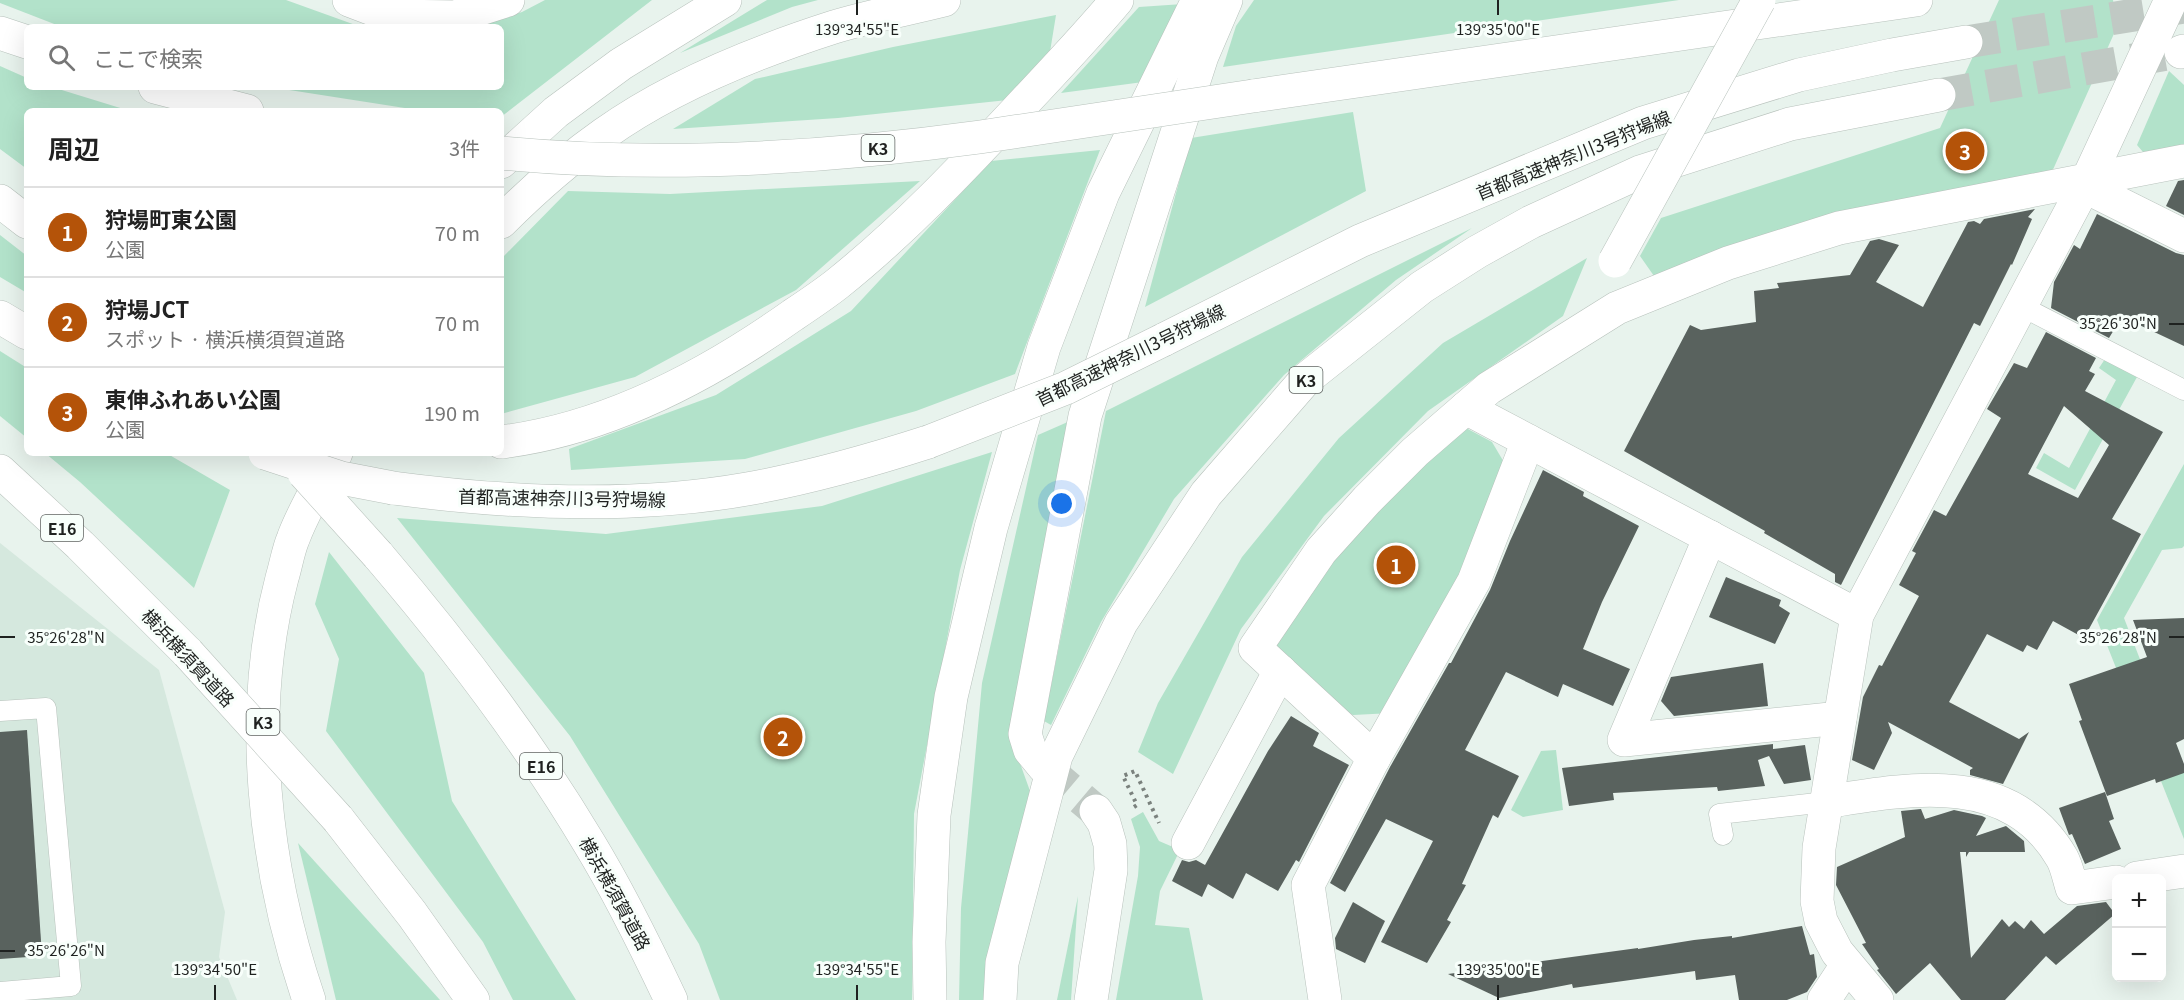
<!DOCTYPE html>
<html lang="ja">
<head>
<meta charset="utf-8">
<style>
  :root { --surface:#fff; --page:#f2f2f2; --text:#222; --muted:#767676; --line:#e0e0e0; --accent:#b45309 }
  body { margin:0; font-family:Georgia,"Noto Sans JP",serif; background:var(--page); color:var(--text) }
  .controls { position:absolute; right:18px; bottom:18px; display:grid; overflow:hidden; border-radius:9px; box-shadow:0 6px 24px #0002 }
  .controls button { width:54px; height:54px; display:grid; place-items:center; padding:0; border:0; border-bottom:2px solid var(--line); background:var(--surface); color:var(--text); font:30px sans-serif }
  .you { position:absolute; left:1062px; top:504px; width:21px; height:21px; margin:-15px; border:4px solid #fff; border-radius:50%; background:#1a73e8; box-shadow:0 0 0 9px #1a73e833 }
  .badge { display:grid; place-items:center; width:39px; height:39px; border-radius:50%; background:var(--accent); color:#fff; font-size:20px; font-weight:700 }
  .pin { position:absolute; translate:-50% -50%; border:3px solid #fff; box-shadow:0 2px 6px #0006 }
  .list { margin:0; padding:0; list-style:none }
  h2 { display:flex; justify-content:space-between; align-items:center; height:78px; margin:0; padding:0 24px; font-size:26px }
  h2 small { font-size:20px; font-weight:400; color:var(--muted) }
  .list li { display:grid; grid-template-columns:39px 1fr auto; gap:18px; align-items:center; box-sizing:border-box; height:90px; padding:0 24px; border-top:2px solid var(--line) }
  .list b { display:block; font-size:22px; white-space:nowrap }
  .list p { margin:0; font-size:20px; white-space:nowrap; color:var(--muted) }
  .list em { font-size:20px; font-style:normal; color:var(--muted) }
  .icon { flex:none; width:33px; height:33px; fill:none; stroke:currentColor; stroke-width:2; stroke-linecap:round; stroke-linejoin:round }
  .map { position:relative; flex:none; width:2184px; height:1000px; overflow:hidden }
  .search { position:absolute; background:var(--surface); box-shadow:0 6px 24px #0002; left:24px; top:24px; width:480px; height:66px; display:flex; align-items:center; gap:15px; box-sizing:border-box; padding:0 21px; border-radius:9px; color:var(--muted); font-size:22px }
  .panel { position:absolute; background:var(--surface); box-shadow:0 6px 24px #0002; left:24px; top:108px; width:480px; height:348px; border-radius:9px }
  .map>svg:first-child { display:block }
  .built { fill:#d5e8de }
  .green { fill:#b2e2ca }
  .building { fill:#59625e; fill-rule:evenodd }
  .lines { fill:none; stroke-linecap:round; stroke-linejoin:round }
  .street-tunnel { stroke:#c0c9c4; stroke-width:33; stroke-dasharray:33 16; stroke-linecap:butt }
  .highway-tunnel { stroke:#c0c9c4; stroke-width:33; stroke-dasharray:33 16; stroke-linecap:butt }
  .lane-casing { stroke:#b8c2bc; stroke-width:21 }
  .street-casing { stroke:#b8c2bc; stroke-width:34 }
  .secondary-casing { stroke:#b8c2bc; stroke-width:34 }
  .highway-casing { stroke:#b8c2bc; stroke-width:34 }
  .path { stroke:#7a817d; stroke-width:4; stroke-dasharray:3 4.5; stroke-linecap:butt }
  .lane { stroke:#fff; stroke-width:20 }
  .street { stroke:#fff; stroke-width:33 }
  .secondary { stroke:#fff; stroke-width:33 }
  .highway { stroke:#fff; stroke-width:33 }
  .street-bridge-casing { stroke:#b8c2bc; stroke-width:34; stroke-linecap:butt }
  .highway-bridge-casing { stroke:#b8c2bc; stroke-width:34; stroke-linecap:butt }
  .street-bridge { stroke:#fff; stroke-width:33 }
  .highway-bridge { stroke:#fff; stroke-width:33 }
  .ticks { fill:none; stroke:#1f2220; stroke-width:2 }
  .labels { text-anchor:middle; dominant-baseline:central; stroke-width:6; stroke-linejoin:round; paint-order:stroke }
  .shield { fill:#f8fffb; stroke:#606462; stroke-width:1.5 }
  .shield-label { font-size:16px; font-weight:bold; fill:#1f2220 }
  .street-label { font-size:18px; fill:#1f2220; stroke:#f8fffb }
  .ticks-label { font-size:15px; text-anchor:middle; fill:#1f2220; stroke:#f8fffb; stroke-width:6; stroke-linejoin:round; paint-order:stroke }
</style>
</head>
<body>
<div class="map">
<svg width="2184" height="1000" viewBox="0 0 2184 1000">
  <rect width="100%" height="100%" fill="#e8f3ed"/>
  <!-- built -->
  <path class="built" d="M0,543l159,127 66,242 -6,45 18,43h-237z"/>
  <!-- green -->
  <g class="green">
    <path d="M0,0h286l75,27h-299l-62,-24z"/>
    <path d="M545,0h107l-151,117v-6h-77l-154,-24h231v-60h-28l49,-15z"/>
    <path d="M767,0h51l-26,7 -112,46z"/>
    <path d="M1254,0h425l-456,67 13,-41z"/>
    <path d="M1999,0h114l4,27 -66,147 -397,102 -14,-20 21,-38 279,-90z"/>
    <path d="M1183,4l-40,78 -82,11 78,-86z"/>
    <path d="M1056,15l-7,43 -32,41 -179,19 -165,11 82,-50 138,-32z"/>
    <path d="M0,66l27,12v9h25l78,24h-103v58l-27,-20z"/>
    <path d="M2169,71l15,14v60l-41,7 -6,-7z"/>
    <path d="M1353,112l13,79 -221,116 46,-169z"/>
    <path d="M1100,150l-85,224 -99,37 -171,48 -174,11 -2,-21 147,-54 135,-84 140,-150z"/>
    <path d="M920,181l-124,109 -161,87 -134,37v-155l67,-68 102,3z"/>
    <path d="M1472,228l-76,52 -112,95 -110,124 -73,123 -50,103 -7,-4 62,-310z"/>
    <path d="M0,235l27,21v37l-27,-16z"/>
    <path d="M1587,258l-24,58 -135,95 -104,105 -83,113 -68,145 -35,-22 20,-49 84,-146 97,-119 104,-95z"/>
    <path d="M0,351l27,17v70l-27,-22z"/>
    <path d="M2105,359l32,18 -62,113 -39,-22 8,-15 25,15 47,-88 -17,-12z"/>
    <path d="M1070,421l-58,320 18,50 -44,169 -2,40h-25l2,-92 21,-225 56,-248z"/>
    <path d="M1466,428l26,14 16,27 -45,106 -71,138 -39,2 -29,-13 -55,-57 61,-89 79,-84z"/>
    <path d="M992,452l-32,118 -46,244 -2,186h-192l-21,-56 -129,-208 -173,-218 209,16 216,-28z"/>
    <path d="M45,453h121l64,37 -36,98 -114,-106z"/>
    <path d="M2184,464v82l-2,2 -20,2 -38,68 60,155v66l-87,-219z"/>
    <path d="M329,552l95,121 28,128 124,199h-63l-30,-58 -157,-211 13,-72 -24,-55z"/>
    <path d="M1556,750l7,60 -40,7 -12,-7 30,-59z"/>
    <path d="M1143,812l16,29 21,9 -20,41 -5,34 34,3 14,72h-87l22,-124 2,-29 -9,-28z"/>
    <path d="M298,843l142,157h-104z"/>
    <path d="M1078,896l-7,104h-14z"/>
  </g>
  <!-- building -->
  <g class="building">
    <path d="M2184,180v35l-18,-9 12,-25z"/>
    <path d="M2035,209l-7,8 4,2 -20,46 -1,-1 -31,62 -6,-3 -133,262 -6,-3v-8l-71,-41 1,-2 -141,-80 66,-126 11,5 55,-8 -2,-31 25,-3 -2,-5 73,-8 20,-34 9,-2 20,6 -23,37 47,25 45,-85 6,-1 6,3 4,-5z"/>
    <path d="M2097,214l79,39 8,2v91l-51,-24 -10,-7 -14,23 -58,-30 3,-26 20,-37 6,4z"/>
    <path d="M2046,332l50,26 -7,13 6,3 -10,17 78,41 -51,87 29,15 -57,104 -31,-17 -16,29 -10,-5 -4,7 -36,-18 -38,68 70,37 10,-7 -26,52 -33,-9v-5l3,-2 -85,-46 4,11 -18,37 -22,-10 11,-63 16,-32 3,1 37,-70 -20,-11 17,-32 -4,-2 22,-41 12,6 55,-98 -14,-9 27,-46 13,5zM2064,406l45,39 -31,53 -50,-24z"/>
    <path d="M1543,470l41,22 -1,4 56,30 -37,76 -19,47 47,20 -17,37 -50,-22 -5,13 -52,-25 -41,78 54,26 -21,42 -5,-3 -31,69 4,1 -19,35 4,2 -24,41 -46,-21 52,-101 -47,-22 -41,73 -15,-9 60,-116 59,-104h2l39,-73 20,-49z"/>
    <path d="M1726,577l55,23 -2,6 11,7 -15,31 -66,-27z"/>
    <path d="M2184,618v121l-8,4 8,21v9l-28,10 -1,-4 -48,17 -28,-75 3,-1 -13,-36 78,-27 -14,-37z"/>
    <path d="M1763,663l5,43 -94,10 -13,-15 10,-24z"/>
    <path d="M1291,716l28,17 -6,13 36,19 -50,97 -3,-2 -18,31 -32,-18 -13,26 -25,-15 -6,13 -30,-16 10,-21 7,2 7,-2 9,5 63,-114z"/>
    <path d="M27,730l15,226 -42,3v-227z"/>
    <path d="M1773,744v5l32,-4 6,35 -27,4 -15,-28 -11,4 7,26 -47,5 -1,-4 -104,6 1,7 -45,6 -7,-38z"/>
    <path d="M2105,792l9,27 -5,2 12,28 -36,15 -13,-30 -3,1 -10,-27z"/>
    <path d="M1921,809l4,10 29,-9 28,6 4,2 -10,18 30,-10 18,15 1,11h-56l-3,5v-5h-6l11,106 31,-39 7,8 6,-6 9,8 7,-9 13,14 33,-28 29,-4 9,12 -59,51 -10,-9 -41,44h-44l-31,-37 -34,31 -19,-24 2,-1 -17,-25 4,-1 -30,-58 1,-18 68,-30 -4,-26z"/>
    <path d="M1353,902l32,19 -20,42 -29,-14 -1,-11z"/>
    <path d="M1802,926l8,29 4,-1 3,23 -10,15 -20,8h-48l-4,-25 -39,5 -1,-9 -122,17 -1,-4 -73,14 -51,-24 190,-26v1l56,-9 38,-4v2z"/>
  </g>
  <g class="lines">
    <!-- street-tunnel -->
    <path class="street-tunnel" d="M1044,767l52,44"/>
    <!-- highway-tunnel -->
    <g class="highway-tunnel">
      <path d="M1966,42l218,-35"/>
      <path d="M1939,95l228,-41"/>
    </g>
    <!-- lane casing -->
    <g class="lane-casing">
      <g id="lane">
        <path d="M2021,306l163,84"/>
        <path d="M0,711l46,-3 25,278 -71,6"/>
        <path d="M1723,835l-4,-21 107,-12"/>
      </g>
    </g>
    <!-- street casing -->
    <g class="street-casing">
      <g id="street">
        <path d="M2084,186l100,50"/>
        <path d="M1466,408l391,207"/>
        <path d="M1710,537l-86,203 216,-22"/>
        <path d="M1374,758l-119,-110 66,-97 46,-51 48,-48 74,-64 128,-80 111,-45 111,-35 345,-67"/>
        <path d="M1044,767l-14,-17 -5,-16 60,-318 117,-360 24,-56"/>
        <path d="M1826,802c85,-14 185,-32 236,56 5,9 7,21 10,30l44,-6"/>
        <path d="M1188,843l92,-172"/>
        <path d="M2137,878l47,-7"/>
        <path d="M1091,1000l20,-130 -1,-26 -6,-21 -8,-12"/>
        <path d="M1325,1000l-17,-115 66,-127 100,-177 54,-140"/>
        <path d="M1824,1000l23,-35"/>
        <path d="M1877,1000l-40,-48 -16,-31 -4,-20 2,-53 38,-233 231,-436 83,-179"/>
      </g>
    </g>
    <!-- secondary casing -->
    <g class="secondary-casing">
      <path id="secondary" d="M349,0l42,16 64,1 53,-17"/>
    </g>
    <!-- highway casing -->
    <g class="highway-casing">
      <g id="highway">
        <path d="M0,33l27,9"/>
        <path d="M2181,52l3,-1"/>
        <path d="M155,87l92,24"/>
        <path d="M1253,96l663,-96"/>
        <path d="M501,162l55,-50 65,-48 104,-64"/>
        <path d="M0,201l27,21"/>
        <path d="M501,222c32,-32 66,-62 103,-88 67,-48 152,-82 230,-107 36,-11 74,-18 110,-27"/>
        <path d="M0,317l27,16"/>
        <path d="M1163,340l197,-99 283,-118 156,-48 93,-20 74,-13"/>
        <path d="M501,442c106,-13 206,-66 292,-127 15,-10 30,-20 44,-31 65,-52 123,-113 179,-173 35,-37 69,-73 101,-111"/>
        <path d="M0,471l80,74 108,108"/>
        <path d="M393,488c114,15 241,21 354,1 62,-11 122,-28 181,-47"/>
        <path d="M378,555c77,90 150,186 211,288 31,51 57,104 82,157"/>
        <path d="M338,819l74,95 61,86"/>
        <path d="M309,1000c-45,-132 -63,-286 -27,-422 4,-13 6,-27 11,-39 11,-30 29,-58 43,-86"/>
        <path d="M930,1000l-1,-58 5,-127 17,-118 40,-169 53,-181 59,-154 95,-193"/>
        <path d="M1000,1000l2,-37 54,-207 65,-133 85,-129 100,-115 116,-92 55,-35 54,-30 109,-50 150,-48 149,-29"/>
      </g>
    </g>
    <!-- path -->
    <path class="path" d="M1134,807l3,-2 -14,-29 12,-5 24,52"/>
    <!-- lane -->
    <use href="#lane" class="lane"/>
    <!-- street -->
    <use href="#street" class="street"/>
    <!-- secondary -->
    <use href="#secondary" class="secondary"/>
    <!-- highway -->
    <use href="#highway" class="highway"/>
    <!-- street-bridge casing -->
    <g class="street-bridge-casing">
      <path id="street-bridge" d="M1615,261l144,-261"/>
    </g>
    <!-- highway-bridge casing -->
    <g class="highway-bridge-casing">
      <g id="highway-bridge">
        <path d="M501,153c155,15 325,5 479,-16 91,-13 182,-28 273,-41"/>
        <path d="M928,442l138,-54 97,-48"/>
        <path d="M265,453l76,25 52,10"/>
        <path d="M304,473l74,82"/>
        <path d="M188,653l150,166"/>
      </g>
    </g>
    <!-- street-bridge -->
    <use href="#street-bridge" class="street-bridge"/>
    <!-- highway-bridge -->
    <use href="#highway-bridge" class="highway-bridge"/>
  </g>
  <!-- ticks -->
  <path class="ticks" d="M857,0v15M1498,0v15M2169,324h15M0,637h15M2169,637h15M0,951h15M215,985v15M857,985v15M1498,985v15"/>
  <g class="labels">
    <!-- shield labels -->
    <g class="shield">
      <rect x="861.5" y="135" width="33" height="26" rx="4.5"/>
      <rect x="1289.5" y="367" width="33" height="26" rx="4.5"/>
      <rect x="41" y="515" width="42" height="26" rx="4.5"/>
      <rect x="246.5" y="709" width="33" height="26" rx="4.5"/>
      <rect x="520" y="753" width="42" height="26" rx="4.5"/>
    </g>
    <g class="shield-label">
      <text x="878" y="148">K3</text>
      <text x="1306" y="380">K3</text>
      <text x="62" y="528">E16</text>
      <text x="263" y="722">K3</text>
      <text x="541" y="766">E16</text>
    </g>
    <!-- street labels -->
    <g class="street-label">
      <text transform="translate(1573 154) rotate(-22)">首都高速神奈川3号狩場線</text>
      <text transform="translate(1130 354) rotate(-26)">首都高速神奈川3号狩場線</text>
      <text transform="translate(562 497) rotate(1)">首都高速神奈川3号狩場線</text>
      <text transform="translate(189 657) rotate(47)">横浜横須賀道路</text>
      <text transform="translate(616 893) rotate(61)">横浜横須賀道路</text>
    </g>
  </g>
  <g class="ticks-label">
    <text x="857" y="35">139°34'55"E</text>
    <text x="1498" y="35">139°35'00"E</text>
    <text x="2118" y="329">35°26'30"N</text>
    <text x="66" y="643">35°26'28"N</text>
    <text x="2118" y="643">35°26'28"N</text>
    <text x="66" y="956">35°26'26"N</text>
    <text x="215" y="975">139°34'50"E</text>
    <text x="857" y="975">139°34'55"E</text>
    <text x="1498" y="975">139°35'00"E</text>
  </g>
</svg>
<div class="controls">
<button>+</button>
<button>−</button>
</div>
<div class="you"></div>
<div class="pin badge" style="left:1396px;top:565px">1</div>
<div class="pin badge" style="left:783px;top:737px">2</div>
<div class="pin badge" style="left:1965px;top:151px">3</div>
<div class="search"><svg class="icon" aria-label="search" viewBox="0 0 24 24"><circle cx="10" cy="10" r="6"/><path d="M15 15l6 6"/></svg>ここで検索</div>
<section class="panel">
<h2>周辺<small>3件</small></h2>
<ul class="list">
<li><span class="badge">1</span><div><b>狩場町東公園</b><p>公園</p></div><em>70 m</em></li>
<li><span class="badge">2</span><div><b>狩場JCT</b><p>スポット · 横浜横須賀道路</p></div><em>70 m</em></li>
<li><span class="badge">3</span><div><b>東伸ふれあい公園</b><p>公園</p></div><em>190 m</em></li>
</ul>
</section>
</div>
</body>
</html>
